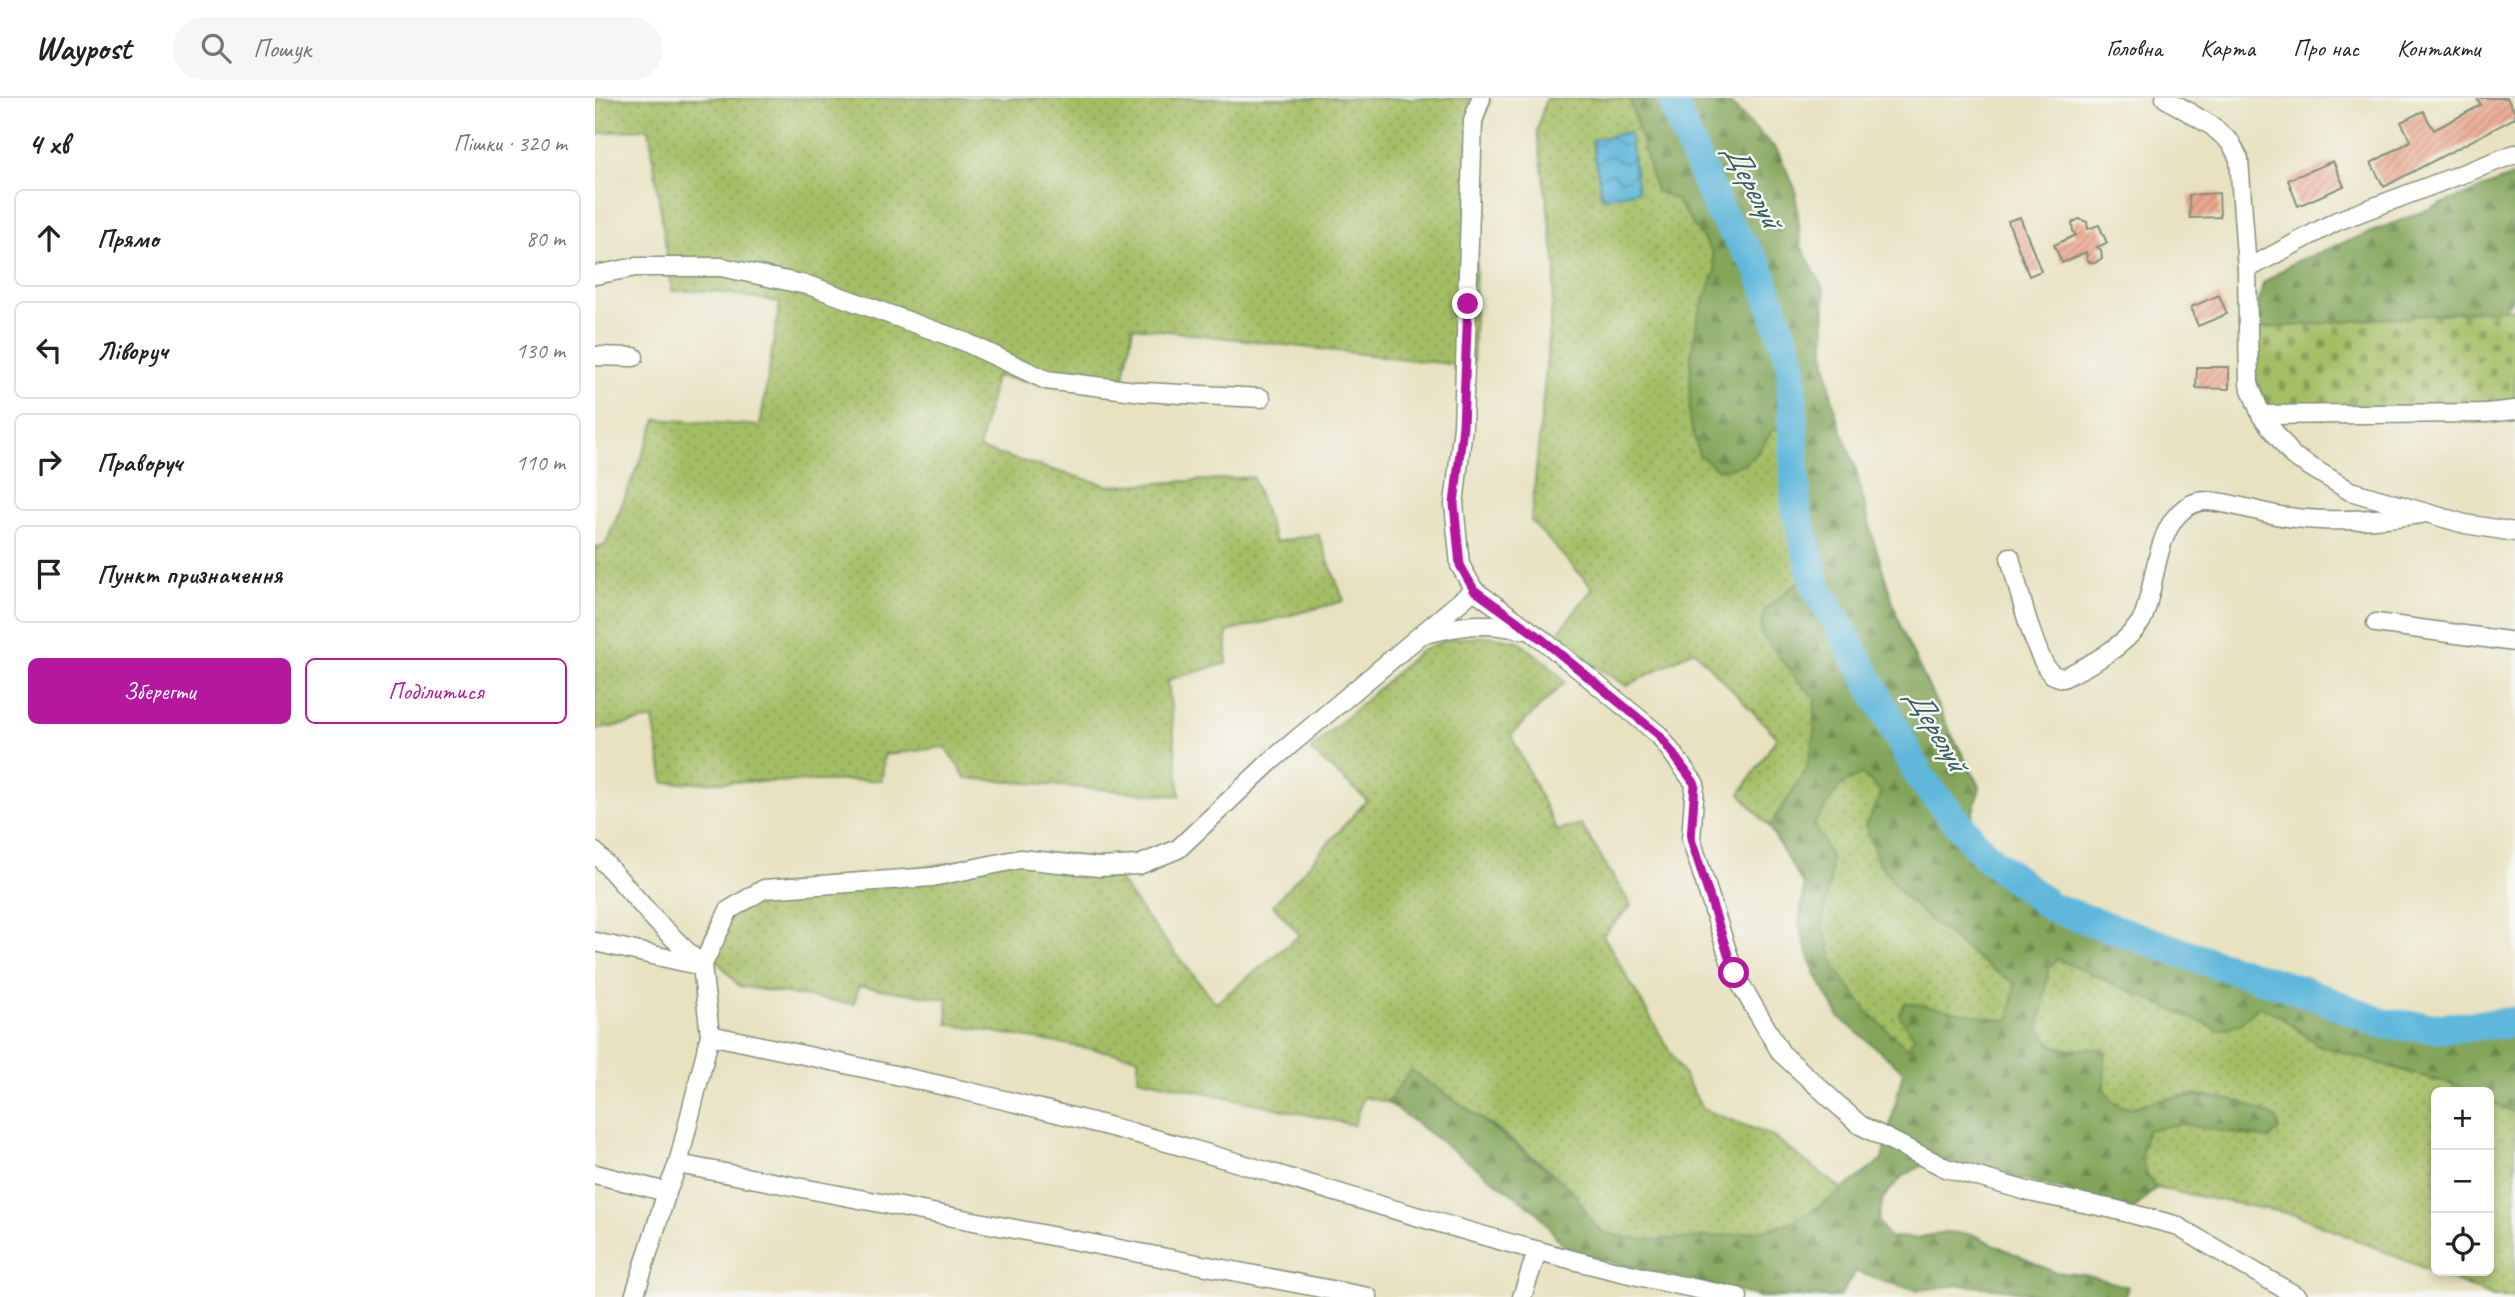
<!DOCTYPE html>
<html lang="uk">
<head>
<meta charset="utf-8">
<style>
  :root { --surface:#fff; --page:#f6f6f6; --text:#222; --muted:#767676; --line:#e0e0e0; --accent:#b5179e }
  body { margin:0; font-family:Caveat,sans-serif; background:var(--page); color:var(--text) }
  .controls { position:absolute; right:21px; bottom:21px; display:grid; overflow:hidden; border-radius:10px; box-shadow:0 4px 10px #0003 }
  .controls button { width:63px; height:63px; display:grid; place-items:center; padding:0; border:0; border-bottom:2px solid var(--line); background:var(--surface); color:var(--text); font:35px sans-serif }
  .stop { position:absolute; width:21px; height:21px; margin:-16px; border:5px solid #b5179e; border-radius:50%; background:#fff }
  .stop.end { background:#b5179e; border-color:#fff; box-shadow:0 2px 7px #0008 }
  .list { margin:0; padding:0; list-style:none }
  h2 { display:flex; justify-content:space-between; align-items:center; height:91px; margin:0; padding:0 28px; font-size:30px }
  h2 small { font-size:23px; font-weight:400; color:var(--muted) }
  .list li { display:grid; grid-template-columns:46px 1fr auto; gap:21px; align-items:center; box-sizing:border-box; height:98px; margin:0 14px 14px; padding:0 14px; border:2px solid var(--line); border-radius:10px }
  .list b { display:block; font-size:26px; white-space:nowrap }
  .list em { font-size:23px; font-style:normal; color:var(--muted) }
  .actions { display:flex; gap:14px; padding:21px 28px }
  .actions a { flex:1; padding:16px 0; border:2px solid var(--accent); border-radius:10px; text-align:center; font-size:24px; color:var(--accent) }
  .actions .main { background:var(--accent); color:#fff }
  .icon { flex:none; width:38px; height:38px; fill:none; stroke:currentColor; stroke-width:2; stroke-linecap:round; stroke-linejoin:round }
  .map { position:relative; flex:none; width:1920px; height:1199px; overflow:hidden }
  header { display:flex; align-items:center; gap:42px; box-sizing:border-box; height:98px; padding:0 35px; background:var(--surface); border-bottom:2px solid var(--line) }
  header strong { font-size:33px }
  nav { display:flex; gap:38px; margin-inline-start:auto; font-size:24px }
  .search { width:490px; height:63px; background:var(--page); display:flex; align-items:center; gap:18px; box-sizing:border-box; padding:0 24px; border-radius:38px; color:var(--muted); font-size:26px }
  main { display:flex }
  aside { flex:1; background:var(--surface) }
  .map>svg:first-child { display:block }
  .forest { fill:url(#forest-firs); stroke:#517147; stroke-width:2; fill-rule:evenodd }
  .cemetery { fill:url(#cemetery-stones); stroke:#627e4c; stroke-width:2 }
  .garden { fill:url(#garden-dots); stroke:#627e4c; stroke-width:2 }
  .water { fill:url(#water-waves); stroke:#3e7a88; stroke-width:2 }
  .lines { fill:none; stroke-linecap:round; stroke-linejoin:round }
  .river { stroke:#5eb7db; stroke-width:30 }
  .building { fill:url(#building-hatch) }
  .minor-casing { stroke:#84907a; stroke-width:21 }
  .minor { stroke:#fff; stroke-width:18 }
  .route { stroke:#b5179e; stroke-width:9 }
  .labels { text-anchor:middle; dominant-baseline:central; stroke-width:5; stroke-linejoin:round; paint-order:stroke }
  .water-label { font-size:32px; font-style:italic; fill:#2f5c5e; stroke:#f6f6f2 }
</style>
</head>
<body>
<header>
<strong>Waypost</strong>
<div class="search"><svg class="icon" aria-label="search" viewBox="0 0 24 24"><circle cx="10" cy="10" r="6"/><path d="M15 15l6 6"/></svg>Пошук</div>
<nav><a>Головна</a><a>Карта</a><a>Про нас</a><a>Контакти</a></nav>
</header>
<main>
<aside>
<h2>4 хв<small>Пішки · 320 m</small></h2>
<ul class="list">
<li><svg class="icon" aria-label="ahead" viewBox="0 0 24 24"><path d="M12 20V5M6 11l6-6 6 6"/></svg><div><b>Прямо</b></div><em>80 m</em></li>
<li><svg class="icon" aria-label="left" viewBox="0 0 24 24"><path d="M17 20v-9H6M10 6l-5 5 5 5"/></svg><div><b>Ліворуч</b></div><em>130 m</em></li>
<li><svg class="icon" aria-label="right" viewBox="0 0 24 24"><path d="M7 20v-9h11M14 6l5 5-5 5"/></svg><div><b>Праворуч</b></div><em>110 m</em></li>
<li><svg class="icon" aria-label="arrive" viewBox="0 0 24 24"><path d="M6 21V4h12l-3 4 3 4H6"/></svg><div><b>Пункт призначення</b></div></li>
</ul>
<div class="actions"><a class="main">Зберегти</a><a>Поділитися</a></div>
</aside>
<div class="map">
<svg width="1920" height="1199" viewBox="0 0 1920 1199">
  <defs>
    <pattern id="forest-firs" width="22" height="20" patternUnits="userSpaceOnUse" patternTransform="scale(1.75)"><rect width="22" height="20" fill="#83a55a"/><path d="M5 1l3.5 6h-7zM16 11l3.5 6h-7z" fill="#6b884b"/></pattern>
    <pattern id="cemetery-stones" width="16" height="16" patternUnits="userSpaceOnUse" patternTransform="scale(1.75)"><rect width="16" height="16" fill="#a4be65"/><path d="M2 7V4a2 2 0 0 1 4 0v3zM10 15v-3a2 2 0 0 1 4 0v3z" fill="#859c54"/></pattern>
    <pattern id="garden-dots" width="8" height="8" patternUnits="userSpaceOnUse" patternTransform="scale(1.75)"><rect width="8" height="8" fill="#a4be65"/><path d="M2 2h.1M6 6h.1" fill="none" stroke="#859c54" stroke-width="1.8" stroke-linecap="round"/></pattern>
    <pattern id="water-waves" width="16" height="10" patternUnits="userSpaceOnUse" patternTransform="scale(1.75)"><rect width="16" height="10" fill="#5eb7db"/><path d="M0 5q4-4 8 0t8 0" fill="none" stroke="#4d96b2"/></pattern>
    <pattern id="building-hatch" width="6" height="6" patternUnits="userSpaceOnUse" patternTransform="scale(1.75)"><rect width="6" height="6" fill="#eca890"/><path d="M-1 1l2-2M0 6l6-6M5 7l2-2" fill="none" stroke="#bf8a76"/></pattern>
  </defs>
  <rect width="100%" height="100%" fill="#f6f6f2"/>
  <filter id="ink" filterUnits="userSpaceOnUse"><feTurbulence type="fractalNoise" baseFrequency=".0143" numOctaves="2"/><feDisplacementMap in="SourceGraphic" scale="14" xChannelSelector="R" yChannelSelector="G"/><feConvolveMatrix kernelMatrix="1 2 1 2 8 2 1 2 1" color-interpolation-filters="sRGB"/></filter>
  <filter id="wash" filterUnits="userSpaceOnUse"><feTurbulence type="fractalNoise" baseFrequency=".00686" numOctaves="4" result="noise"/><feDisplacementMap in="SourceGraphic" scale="28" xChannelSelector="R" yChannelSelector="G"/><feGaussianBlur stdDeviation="1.57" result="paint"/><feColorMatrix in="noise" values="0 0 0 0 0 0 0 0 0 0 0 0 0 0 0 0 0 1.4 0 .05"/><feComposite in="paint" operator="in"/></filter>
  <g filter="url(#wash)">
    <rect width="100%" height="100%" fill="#e8e2c1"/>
    <!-- forest -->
    <g class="forest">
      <path d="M1034,0h95l53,52 18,38 6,58 23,44 1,65 6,39 7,27 17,45 18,73 29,92 46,97 32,59 -10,35 1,22 34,35 34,30 54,18 69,28 154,51 51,21 42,7 106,-6v85l-26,-12v-9h-19l-14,-6 -136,-40 -42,-31 -59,15 -163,-70 -7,84 21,7 22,-3 14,3 -2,38 25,19c38,-11 74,-17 113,-6 12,4 24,11 35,16l2,12 -10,10 -29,-7 -95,40 11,15 -23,22 -101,-29 -56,-8 -39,-16 -35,20 -19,21 -5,23 11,16 28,1 28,-6 27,2 82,38 32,3 42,12 -3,10h-76l-44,-8 -45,-4 -41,5 -34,-8 -30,-11 -15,26h-79l-193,-45 -31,-40 -150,-110 24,-32 66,46 78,59 19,18 25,35 71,11 53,-4 54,-8 38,-17 67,-50 21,-89 -64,-54 -24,-44 -16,-47 5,-40 -35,-59 37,-57 9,-72 -17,-17 -38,-48 5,-24 51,-41 -2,-28 -8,-39 -9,-68 -24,-3c-17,26 -22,37 -55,40l-19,-15 -10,-36 2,-63 7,-41 18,-44 -4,-19 -36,-52 -20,-9zM1270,728l13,35 24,33 23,22 66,53 24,14 -110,19 -7,12 9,34 -40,-37 -37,-130 1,-24 -10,-23z"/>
      <path d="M1920,77v120l-11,14 -251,20 10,-46 30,-20z"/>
    </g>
    <!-- cemetery -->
    <path class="cemetery" d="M1920,210v100l-243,4 -17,-31 -2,-52z"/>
    <!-- garden -->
    <g class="garden">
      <path d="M0,0h873l22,2 -10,30 -7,237 -340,-40 -12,67 -126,-18 -16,73 131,37 143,-9 22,65 43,-8 26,67 -117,31v31l-59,17 12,116 -214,-18 -21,-31 -61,8 -2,25 -218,3 -11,-64 -58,11v-183l10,-1 52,-127 103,7 20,-124 -69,-11h-39l-23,-163 -54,6z"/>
      <path d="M951,0h83l27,93 20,9 36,52 4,19 -18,44 -7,41 -2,63 10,36 19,15c33,-3 38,-14 55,-41l24,4 9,68 8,39 2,28 -51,41 -5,24 38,48 17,17 -1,40 -8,32 -37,57 -29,-33 37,-57 -83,-87 -67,36 -74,-47 40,-51 -62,-67 25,-254 -19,-136z"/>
      <path d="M894,538l29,5 28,21 19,20 -54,53 46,96 24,-7 50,82 -28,29 100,174 69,27 71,54c-21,14 -41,29 -65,36 -31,10 -155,23 -180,2 -10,-9 -15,-25 -24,-35 -5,-5 -11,-10 -16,-15 -44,-40 -98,-74 -147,-108l-24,32 -24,-5 -9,28 -216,-47v-21l-190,-33 -1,-25 -88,-13 -5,18 -115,-18 -36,-42 12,-29 32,-25 96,-11 181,-27 80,7 45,62 67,82 84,-68 -27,-30 94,-105 -57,-50 110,-99 28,-12z"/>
      <path d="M1267,676l20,19 -17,33 13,35 24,33 23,22 66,53 24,14 -6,38 -104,-19 -6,13 15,22 -7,12 -40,-38 -32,-44 -13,-46 8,-40 1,-24 -17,-33 27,-39z"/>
      <path d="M1462,861l161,71 22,-6 20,-18 18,9 42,31 136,40 14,6h-34v179h53v-170l26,12v184h-22l-196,-82 -141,-27c-17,-24 -17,-31 -9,-58l34,-6 88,15 10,-9 -2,-12 -35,-16 -46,-8 -37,6 -30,8 -15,-5 -10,-14 2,-38c-33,-9 -44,12 -67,-23l10,-60z"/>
    </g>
    <!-- water -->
    <path class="water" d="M1034,34l9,59 -36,7 -10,-58z"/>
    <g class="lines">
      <!-- river -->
      <path class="river" d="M1079,0l3,16 43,98 39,56 32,93 5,148 20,77 48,85 57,108 65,77 65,51 152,53 106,33 75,31 59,4 72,-6"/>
    </g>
    <g id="blocks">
      <!-- building -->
      <g class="building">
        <path d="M1882,0h30l8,14v6l-131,69 -13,-24 40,-22 -10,-19 22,-11 11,19 47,-25z"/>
        <path d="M1738,63l11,25 -46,20 -10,-26z"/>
        <path d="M1624,95l1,24 -30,1 -1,-23z"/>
        <path d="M1425,119l21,54 -12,5 -21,-55z"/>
        <path d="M1484,121l8,3 1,7 11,-4 8,18 -10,4 4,3 1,8 -7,5 -5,-1 -3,-2 -1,-8 -24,11 -8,-18 22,-10 -3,-3 -1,-9z"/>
        <path d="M1624,197l8,19 -29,12 -7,-19z"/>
        <path d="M1602,269h32v22l-33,-1z"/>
      </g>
    </g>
  </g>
  <g filter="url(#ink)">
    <use href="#blocks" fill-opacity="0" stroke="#84907a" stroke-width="2"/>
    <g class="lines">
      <!-- minor casing -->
      <g class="minor-casing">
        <g id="minor">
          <path d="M886,0l-8,23 -10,305 -9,78 6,61 14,25 69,50 116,95 36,49 -4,55 43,134 47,80 79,72 86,43 88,25 79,16 62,16 123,72"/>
          <path d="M1570,0l47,28 19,17 8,16 8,110"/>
          <path d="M1920,56l-178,67 -90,48 2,115 12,31 32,41 57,35 115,33 50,8"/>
          <path d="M0,177l41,-8h85l90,19 152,55 83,39 97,12 118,6"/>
          <path d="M0,258l39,1"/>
          <path d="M1666,317l225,-2 29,-3"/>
          <path d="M1415,459c6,23 26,105 42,117 3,2 7,3 11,4 27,-13 59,-30 77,-55 5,-7 7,-18 9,-26 8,-31 12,-85 49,-95 19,-5 67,13 90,15 43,6 90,3 133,-3"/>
          <path d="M1781,525l139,19"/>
          <path d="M829,536c40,-9 58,-13 99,-4"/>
          <path d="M0,754l62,70 45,44 8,69 -32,129 -11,28 -33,105"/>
          <path d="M0,844l107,24 27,-56 35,-21 168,-12 88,-18 79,8 40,-2 39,-16 93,-88 203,-171"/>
          <path d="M115,937c164,35 327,69 488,116 179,52 356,112 540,146"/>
          <path d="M83,1066l690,133"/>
          <path d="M0,1076l72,18"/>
          <path d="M927,1199l15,-45"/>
        </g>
      </g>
      <!-- minor -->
      <use href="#minor" class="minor"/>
    </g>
  </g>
  <g class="lines" filter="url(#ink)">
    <!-- route -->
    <path class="route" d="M873,206l-5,122 -9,78 6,61 14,25 69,50 116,95 36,49 -4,55 43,134"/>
  </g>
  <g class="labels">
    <!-- water labels -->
    <g class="water-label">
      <text transform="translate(1158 87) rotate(62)">Дерелуй</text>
      <text transform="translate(1342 631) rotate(59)">Дерелуй</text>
    </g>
  </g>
</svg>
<div class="controls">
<button>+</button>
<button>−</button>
<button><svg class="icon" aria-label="locate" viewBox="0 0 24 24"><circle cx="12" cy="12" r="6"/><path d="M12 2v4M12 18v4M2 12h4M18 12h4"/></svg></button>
</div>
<div class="stop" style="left:1139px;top:875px"></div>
<div class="stop end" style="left:873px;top:206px"></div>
</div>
</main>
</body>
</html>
